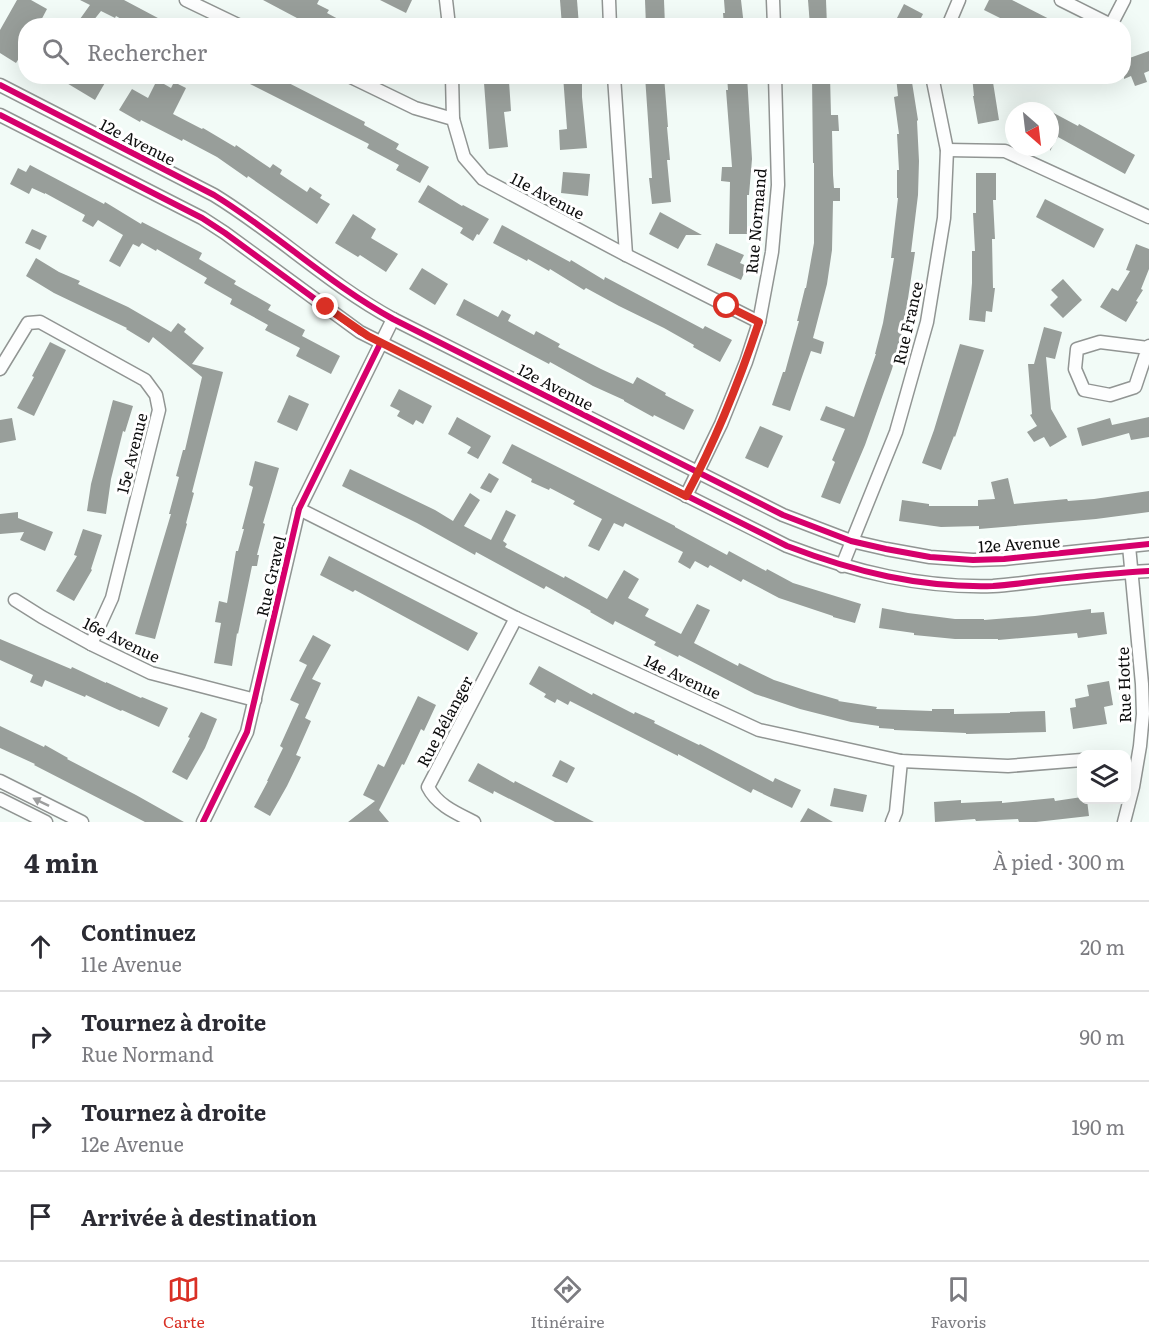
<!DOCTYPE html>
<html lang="fr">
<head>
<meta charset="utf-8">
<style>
  :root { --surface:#fff; --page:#f2f2f3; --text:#2b2b33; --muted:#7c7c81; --line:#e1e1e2; --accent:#d93025 }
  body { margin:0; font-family:Literata,serif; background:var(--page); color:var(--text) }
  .controls { position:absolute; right:18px; bottom:18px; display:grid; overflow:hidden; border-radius:12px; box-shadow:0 6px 24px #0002 }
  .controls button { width:54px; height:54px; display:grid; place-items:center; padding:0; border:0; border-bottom:2px solid var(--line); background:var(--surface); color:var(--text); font:30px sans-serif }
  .compass { position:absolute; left:1005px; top:102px; width:54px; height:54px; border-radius:50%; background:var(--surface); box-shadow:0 6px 24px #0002; rotate:152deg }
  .stop { position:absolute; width:18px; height:18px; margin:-14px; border:4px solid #d93025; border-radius:50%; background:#fff }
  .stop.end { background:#d93025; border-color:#fff; box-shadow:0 2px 6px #0008 }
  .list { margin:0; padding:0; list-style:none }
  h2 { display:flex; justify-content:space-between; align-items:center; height:78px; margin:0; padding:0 24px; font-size:26px }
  h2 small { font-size:20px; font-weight:400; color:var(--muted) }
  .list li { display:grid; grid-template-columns:39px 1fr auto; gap:18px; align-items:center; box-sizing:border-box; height:90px; padding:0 24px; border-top:2px solid var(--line) }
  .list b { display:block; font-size:22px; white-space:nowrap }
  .list p { margin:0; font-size:20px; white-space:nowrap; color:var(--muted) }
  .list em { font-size:20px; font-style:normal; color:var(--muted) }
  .icon { flex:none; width:33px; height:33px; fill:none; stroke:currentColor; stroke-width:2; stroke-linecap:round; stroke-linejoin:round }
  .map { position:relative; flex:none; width:1149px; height:822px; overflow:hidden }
  .search { position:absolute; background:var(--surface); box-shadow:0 6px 24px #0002; left:18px; right:18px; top:18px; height:66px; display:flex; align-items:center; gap:15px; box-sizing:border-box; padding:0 21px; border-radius:24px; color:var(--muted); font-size:22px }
  .sheet { height:438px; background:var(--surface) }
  nav { display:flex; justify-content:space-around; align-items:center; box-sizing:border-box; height:84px; border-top:2px solid var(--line); background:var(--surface); font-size:16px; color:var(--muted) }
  nav a { display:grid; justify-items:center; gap:3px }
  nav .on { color:var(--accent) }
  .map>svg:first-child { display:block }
  .building { fill:#989e9a }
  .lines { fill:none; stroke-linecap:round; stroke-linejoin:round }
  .street-casing { stroke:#919593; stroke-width:15 }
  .street { stroke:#fdfefe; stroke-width:12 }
  .cycleway-casing { stroke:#fff; stroke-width:10 }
  .cycleway { stroke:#d6006c; stroke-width:6 }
  .oneway { fill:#9d9e9e }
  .route { stroke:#d93025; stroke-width:8 }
  .labels { text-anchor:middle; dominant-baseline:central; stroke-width:6; stroke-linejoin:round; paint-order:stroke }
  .street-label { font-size:16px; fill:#0e0e0e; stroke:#fff }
</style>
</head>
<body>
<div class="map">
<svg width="1149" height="822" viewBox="0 0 1149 822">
  <rect width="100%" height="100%" fill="#f2fbf7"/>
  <!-- building -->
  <g class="building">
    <path d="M17,0h14l16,9 -9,17h-12v21l-10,16 -16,-10v-23z"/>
    <path d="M80,0h44l49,26h-40l-17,-10 -1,2 -14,-7 -12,15h-14l15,-21z"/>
    <path d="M263,0h56l-2,4 12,6 -2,3 24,13h-39z"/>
    <path d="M380,0h32l-6,13z"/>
    <path d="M560,0h17l2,26h-17z"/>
    <path d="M645,0h19l1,26h-19z"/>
    <path d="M724,0h17l3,26h-20l-1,-13h2z"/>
    <path d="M808,0h18l1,26h-17z"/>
    <path d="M989,0h23l51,26h-47l-32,-16z"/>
    <path d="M904,4l19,10 -6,12h-24z"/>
    <path d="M1149,51v20l-5,2 3,9 -12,4 -4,-10 -7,3v-19z"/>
    <path d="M55,76h44l7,5 -11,19z"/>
    <path d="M234,76h41l90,46 -1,3 35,19 -3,5 33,18 -9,16 -24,-13 3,-5 -32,-17 2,-4z"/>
    <path d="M563,76h19v21l5,51 -27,2 -1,-20 8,-1z"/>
    <path d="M645,76h19l4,51h-1l3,33h-3l4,42 -19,2 -3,-26h3z"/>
    <path d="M727,76h20l5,83 -3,36h-2v39h-18l1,-52 -9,-1 1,-14h10l-6,-77h2z"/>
    <path d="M812,76h18l1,39h7l1,16h-7l1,44 1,13h6v13h-7l-1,49 -5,34 -14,54 11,4 -3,12 -10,-3 -21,60 -18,-6 11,-33h2l14,-51h-2l8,-33h1l8,-45v-80h-1z"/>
    <path d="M896,76h15l7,44 -1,1 2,40 -1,34 -7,57h4l-11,73 -12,44 -27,76 -25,59 -19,-7 14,-35 -3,-2 13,-31 -25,-9 6,-14 28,11 22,-63h-1l8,-31 7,-40 4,-25h-3l7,-60h-1v-28h2l-2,-36h2l-5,-37 4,-1z"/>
    <path d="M972,76h20l7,44 -21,4 -5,-28h1z"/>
    <path d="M157,80l14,8 3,-6 12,6 -13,26 29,15 1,-1 32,19 1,-2 34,23 3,-4 9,6 -2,4 27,18 3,-5 12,8 -2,3 10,6 -13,20 -69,-48 -1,2 -30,-21 -34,-18 -1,2 -41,-21 -1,2 -21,-12 13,-21 16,9z"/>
    <path d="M509,81l2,30 -7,1 4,35 -19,2 -5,-66z"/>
    <path d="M1050,111l28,15 1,-2 56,31 -10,19 -67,-37 -8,14z"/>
    <path d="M30,165l74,39 1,-2 36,22 1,-2 60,31 -3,6 37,22 -2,3 37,21 -3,5 37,20 -3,6 38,20 -9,18 -35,-18 4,-8 -35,-18 3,-5 -38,-21 2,-5 -28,-16 3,-5 -50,-29 -1,2 -14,-8 -3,4 -6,-3 -13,23 -11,-6 14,-26 -25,-15 -5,7 -11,-6 3,-6 -40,-22v1l-13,-6 -3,6 -19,-10 8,-16 8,4z"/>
    <path d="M563,172l27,2 -2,22 -27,-3z"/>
    <path d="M976,173h20v27h-3l2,39h-3l1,49h2l-3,24 -6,-1 -1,11 -16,-2 3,-37v-32h3l-2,-38h3z"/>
    <path d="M428,185l34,21 1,-1 26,14 -10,16 -2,-1 -4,7 -13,-8 3,-5 -45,-26z"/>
    <path d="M1045,199l59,30 -10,19 -58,-31z"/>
    <path d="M660,212l42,23h-16l-8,14 -29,-15z"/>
    <path d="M353,214l23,15 -5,9 27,16 -12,18 -26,-17 -2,2 -23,-14z"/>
    <path d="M502,225l68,37 1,-2 33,20 1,-3 98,52 2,-3 27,14 -12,22 -27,-15 1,-2 -30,-17 -45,-22 -33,-18 -2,2 -34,-21 -1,2 -21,-12 -1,2 -34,-18z"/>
    <path d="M32,229l15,7 -7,14 -15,-7z"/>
    <path d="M716,243l28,12 -4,8 7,3 -6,14 -34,-15z"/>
    <path d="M1136,244l13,5v20l-8,20 2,1 -7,11 2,1 -12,20 -26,-15 12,-19 6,3 12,-20 -4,-1z"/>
    <path d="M36,258l23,14 21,9 -2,3 50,23 43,25 7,-9 8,6 -2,3 20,16 -12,16 31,8 -31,120 2,1 -8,30 1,1 -32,115 -20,-5 36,-120h-2l10,-37 -3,-1 7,-26h2l17,-73 -49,-40 -4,6 -23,-14 1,-1 -73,-35 -28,-17z"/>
    <path d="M422,268l26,16 -13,21 -26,-16z"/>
    <path d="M1063,279l19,21 -19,18 -13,-13 8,-8 -7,-7z"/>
    <path d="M464,299l34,18 4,-7 9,5 -3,6 26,14 2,-4 24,13 -2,3 43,22 32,15 4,-7 29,16 -1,2 29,15 -10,20 -30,-15 -1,2 -29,-16v-1l-31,-14 -43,-24 -1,2 -93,-49z"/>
    <path d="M1044,327l18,5 -7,27 -9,-2 5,52 16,28 -17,10 -6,-10 -10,5 -7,-10 10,-6 -7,-11 2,-1 -4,-50h6z"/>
    <path d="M50,342l16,8 -32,66 -17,-8 17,-31 -2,-1z"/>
    <path d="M960,344l24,6 -29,87 -1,-1 -13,34 -19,-7 12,-33z"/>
    <path d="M399,389l33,17 -9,18 -7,-4 -3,5 -16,-9 3,-5 -10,-5z"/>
    <path d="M289,395l20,9 -12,27 -20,-9z"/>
    <path d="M113,400l20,6 -8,26 -2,-1 -12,48 -5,35 -19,-3 4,-27z"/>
    <path d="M457,417l34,19 -13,23 -11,-6 4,-6 -23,-13z"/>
    <path d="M1149,417v20l-18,3 -2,-7 -47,13 -5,-18 33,-10 2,7z"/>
    <path d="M12,418l4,22 -16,3v-23z"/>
    <path d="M760,426l23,10 -15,32 -23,-10z"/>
    <path d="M512,444l163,82v1l52,28 2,-4 37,20 1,-2 26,14 68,21 -6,19 -22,-6v-1l-54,-18 -36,-19 -2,3 -31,-17 -2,3 -13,-7 -5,8 -12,-7 5,-10 -58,-29 -2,4 -9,-4 -15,28 -11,-5 14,-27 -29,-15 2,-3 -25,-13 -1,2 -18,-8 1,-3 -30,-16z"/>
    <path d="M255,461l24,7 -16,55 2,1 -8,31h2l-2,11h-5l-14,68 -1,-1 -5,33 -18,-3 7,-40 -6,-1 4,-21 8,2 9,-52h2l6,-22h-2l11,-42 -4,-2z"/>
    <path d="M350,469l85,41 18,11 17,-28 10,7 -16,26 27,14 15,-30 10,5 -13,26 4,3 -2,3 59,31 1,-2 42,23 17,-29 15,9 -11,19 21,11 -4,7 36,18 16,-30 13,6 -16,33 44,23 1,-3 35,17 37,12 28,8 -1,1 39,6 -1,2 56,2v-2h22v5l56,-1v-1l35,-1 1,21 -80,2v-1l-72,-3v-1l-15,-1v-2l-28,-4 -51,-13 -45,-15 -76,-39 -1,2 -24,-12 2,-3 -41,-21 -2,4 -23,-13 1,-1 -45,-25 -2,3 -68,-37 -1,3 -58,-32 -75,-37z"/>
    <path d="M489,473l10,6 -8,14 -11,-5z"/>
    <path d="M1008,478l6,26 53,-5 1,2 26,-2 55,-8v21l-53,7 -117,10v-3l-38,1 -42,-6 3,-21 27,4v2h49v-6l17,-1 -4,-17z"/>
    <path d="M18,512v6l35,14 -8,19 -25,-11 4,-8 -24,2v-20z"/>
    <path d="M83,529l19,6 -11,34 1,1 -18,31 -18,-10 21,-35 -3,-1z"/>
    <path d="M329,556l149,77 -10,18 -113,-61 -2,2 -33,-17z"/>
    <path d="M882,608l26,5 47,6h29v1l51,-4 56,-7v4l13,-1 3,22 -29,4 -1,-5 -79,7v-1h-43l-41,-4v-2l-35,-5z"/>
    <path d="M313,635l18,10 -19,34 9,4 -16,35 6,3 -15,34 5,2 -14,29 -17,30 -16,-9 14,-26h-1l16,-33 -3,-2 19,-42 -9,-4 17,-35 -8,-4z"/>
    <path d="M0,639l71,30 1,-2 34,16v-1l35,16 1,-1 26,11 -9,19 -37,-17 -1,1 -35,-16 -1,2 -40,-17 -3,7 -12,-5 3,-7 -33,-15z"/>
    <path d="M539,666l53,29 1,-2 41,21 1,-2 20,9 -1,2 45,22 1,-1 73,38 2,-4 26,12 -9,18 -39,-19 -2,4 -73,-39v2l-108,-55 -2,4 -11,-6 -2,4 -11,-6 2,-3 -17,-10z"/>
    <path d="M1109,681l4,24 -9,2 3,17 -34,5 -3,-21 6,-1 -1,-8 14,-3 -2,-11z"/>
    <path d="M418,696l18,9 -12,26 -3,-2 -17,36 -2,-1 -23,46 10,12h-41l27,-21 -12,-6 15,-31 6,3z"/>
    <path d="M201,712l16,7 -12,29 -18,32 -15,-8 18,-34 -2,-1z"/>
    <path d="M0,726l44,21 1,-2 23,13 -1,1 69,36 48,27h-39l-111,-57 1,-1 -35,-16z"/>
    <path d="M560,760l15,8 -8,15 -15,-7z"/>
    <path d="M478,763l36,20 1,-2 79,41h-39l-61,-31 -1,3 -25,-13z"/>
    <path d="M834,788l33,7 -4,17 -33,-6z"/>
    <path d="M1082,797v3h5l2,16 -53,6h-17l-1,-3 -42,2 -1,-2 -40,3 -1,-20 27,-2v3l41,-2v2l52,-5 1,3z"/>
    <path d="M808,808l25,14h-33z"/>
  </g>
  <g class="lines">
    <!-- street casing -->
    <g class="street-casing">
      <g id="street">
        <path d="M186,0l54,26"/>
        <path d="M446,0l3,26"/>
        <path d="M609,0l1,26"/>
        <path d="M773,0l1,26"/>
        <path d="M1061,0l50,25 13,-25"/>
        <path d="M948,26l11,-26"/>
        <path d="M349,76l66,32 38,11 11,38 19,22 143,76 133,67"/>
        <path d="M452,76l1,43"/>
        <path d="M614,76l12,179"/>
        <path d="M0,85l214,110c62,38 115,89 179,124l390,196 68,26 35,8 44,8 43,3 31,-1 145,-15"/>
        <path d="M0,115l202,103 23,15 135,99 427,214c68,26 133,42 206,40 16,-1 31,-3 46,-5 37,-4 73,-8 110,-10"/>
        <path d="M947,150l58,1 144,66"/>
        <path d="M1148,348l-48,-6 -23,7 -2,20 9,21 26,5 25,-8 13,-39 1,-2"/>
        <path d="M0,369l28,-46 12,-1 105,58 11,15 3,15 -47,188 -21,46"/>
        <path d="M686,496l35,-72 25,-62 13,-40 13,-70 6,-67 -3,-109"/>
        <path d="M299,509l217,109 243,112 142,31 107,5 74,-6"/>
        <path d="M842,566l54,-134 31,-110 17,-104 3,-68 -15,-74"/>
        <path d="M15,600l27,17 49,27 60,29 104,27"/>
        <path d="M0,781l82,41"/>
        <path d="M0,799l46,23"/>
        <path d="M203,822l44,-90 52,-223 94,-190"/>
        <path d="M474,822c-18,-9 -37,-17 -46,-35l88,-169"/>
        <path d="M892,822l4,-10 5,-51"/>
        <path d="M1124,822l9,-35 7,-41 3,-32 -1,-30 -13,-138"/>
      </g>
    </g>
    <!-- street -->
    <use href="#street" class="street"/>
    <!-- cycleway casing -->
    <g class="cycleway-casing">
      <g id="cycleway">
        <path d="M0,85l214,110c62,38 115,89 179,124l390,196 68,26 35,8 44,8 43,3 31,-1 145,-15"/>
        <path d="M0,115l202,103 23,15 135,99 427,214c68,26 133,42 206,40 16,-1 31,-3 46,-5 37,-4 73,-8 110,-10"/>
        <path d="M203,822l44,-90 52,-223 82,-167"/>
      </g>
    </g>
    <!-- cycleway -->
    <use href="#cycleway" class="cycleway"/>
  </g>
  <!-- one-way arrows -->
  <defs><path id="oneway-solid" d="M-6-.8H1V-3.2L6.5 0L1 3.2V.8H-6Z" transform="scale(1.5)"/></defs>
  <use class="oneway" href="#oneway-solid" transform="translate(41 802) rotate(-154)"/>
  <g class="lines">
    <!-- route -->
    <path class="route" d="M326,307l42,29 318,160c30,-56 53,-114 73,-174l-32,-16"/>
  </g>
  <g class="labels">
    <!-- street labels -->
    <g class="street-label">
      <text transform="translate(138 141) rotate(27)">12e Avenue</text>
      <text transform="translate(548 195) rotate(28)">11e Avenue</text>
      <text transform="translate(755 221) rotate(-85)">Rue Normand</text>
      <text transform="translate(907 323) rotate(-77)">Rue France</text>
      <text transform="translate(556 386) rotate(27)">12e Avenue</text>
      <text transform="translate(131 453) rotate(-76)">15e Avenue</text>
      <text transform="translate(1019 543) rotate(-4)">12e Avenue</text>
      <text transform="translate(270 576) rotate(-77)">Rue Gravel</text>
      <text transform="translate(122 639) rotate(26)">16e Avenue</text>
      <text transform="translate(683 676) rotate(25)">14e Avenue</text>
      <text transform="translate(1123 685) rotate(-92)">Rue Hotte</text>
      <text transform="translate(444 721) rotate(-62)">Rue Bélanger</text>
    </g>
  </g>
</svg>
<div class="controls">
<button><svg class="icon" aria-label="layers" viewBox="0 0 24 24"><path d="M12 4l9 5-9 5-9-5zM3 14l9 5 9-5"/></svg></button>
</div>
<svg class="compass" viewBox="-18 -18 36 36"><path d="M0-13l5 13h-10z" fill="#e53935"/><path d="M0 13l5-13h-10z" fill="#7c7c81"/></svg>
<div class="stop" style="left:727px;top:306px"></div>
<div class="stop end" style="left:326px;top:307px"></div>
<div class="search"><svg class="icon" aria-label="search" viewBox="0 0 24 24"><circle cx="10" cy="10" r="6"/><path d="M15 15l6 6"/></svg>Rechercher</div>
</div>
<section class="sheet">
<h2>4 min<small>À pied · 300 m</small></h2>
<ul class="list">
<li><svg class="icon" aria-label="ahead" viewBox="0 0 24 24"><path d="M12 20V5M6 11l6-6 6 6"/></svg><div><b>Continuez</b><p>11e Avenue</p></div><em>20 m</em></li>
<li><svg class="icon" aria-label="right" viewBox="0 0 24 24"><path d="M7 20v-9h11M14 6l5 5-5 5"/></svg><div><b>Tournez à droite</b><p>Rue Normand</p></div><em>90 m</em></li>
<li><svg class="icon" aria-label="right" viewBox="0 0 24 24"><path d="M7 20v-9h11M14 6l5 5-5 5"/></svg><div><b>Tournez à droite</b><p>12e Avenue</p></div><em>190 m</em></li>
<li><svg class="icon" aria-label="arrive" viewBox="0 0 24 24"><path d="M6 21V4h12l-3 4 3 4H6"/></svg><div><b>Arrivée à destination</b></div></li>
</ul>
</section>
<nav>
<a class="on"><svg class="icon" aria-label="map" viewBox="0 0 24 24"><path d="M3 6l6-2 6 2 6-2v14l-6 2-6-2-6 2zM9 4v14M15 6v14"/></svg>Carte</a>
<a><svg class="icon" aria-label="directions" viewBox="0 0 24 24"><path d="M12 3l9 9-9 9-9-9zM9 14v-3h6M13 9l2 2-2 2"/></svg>Itinéraire</a>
<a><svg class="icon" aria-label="saved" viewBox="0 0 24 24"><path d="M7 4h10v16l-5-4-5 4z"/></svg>Favoris</a>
</nav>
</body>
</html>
